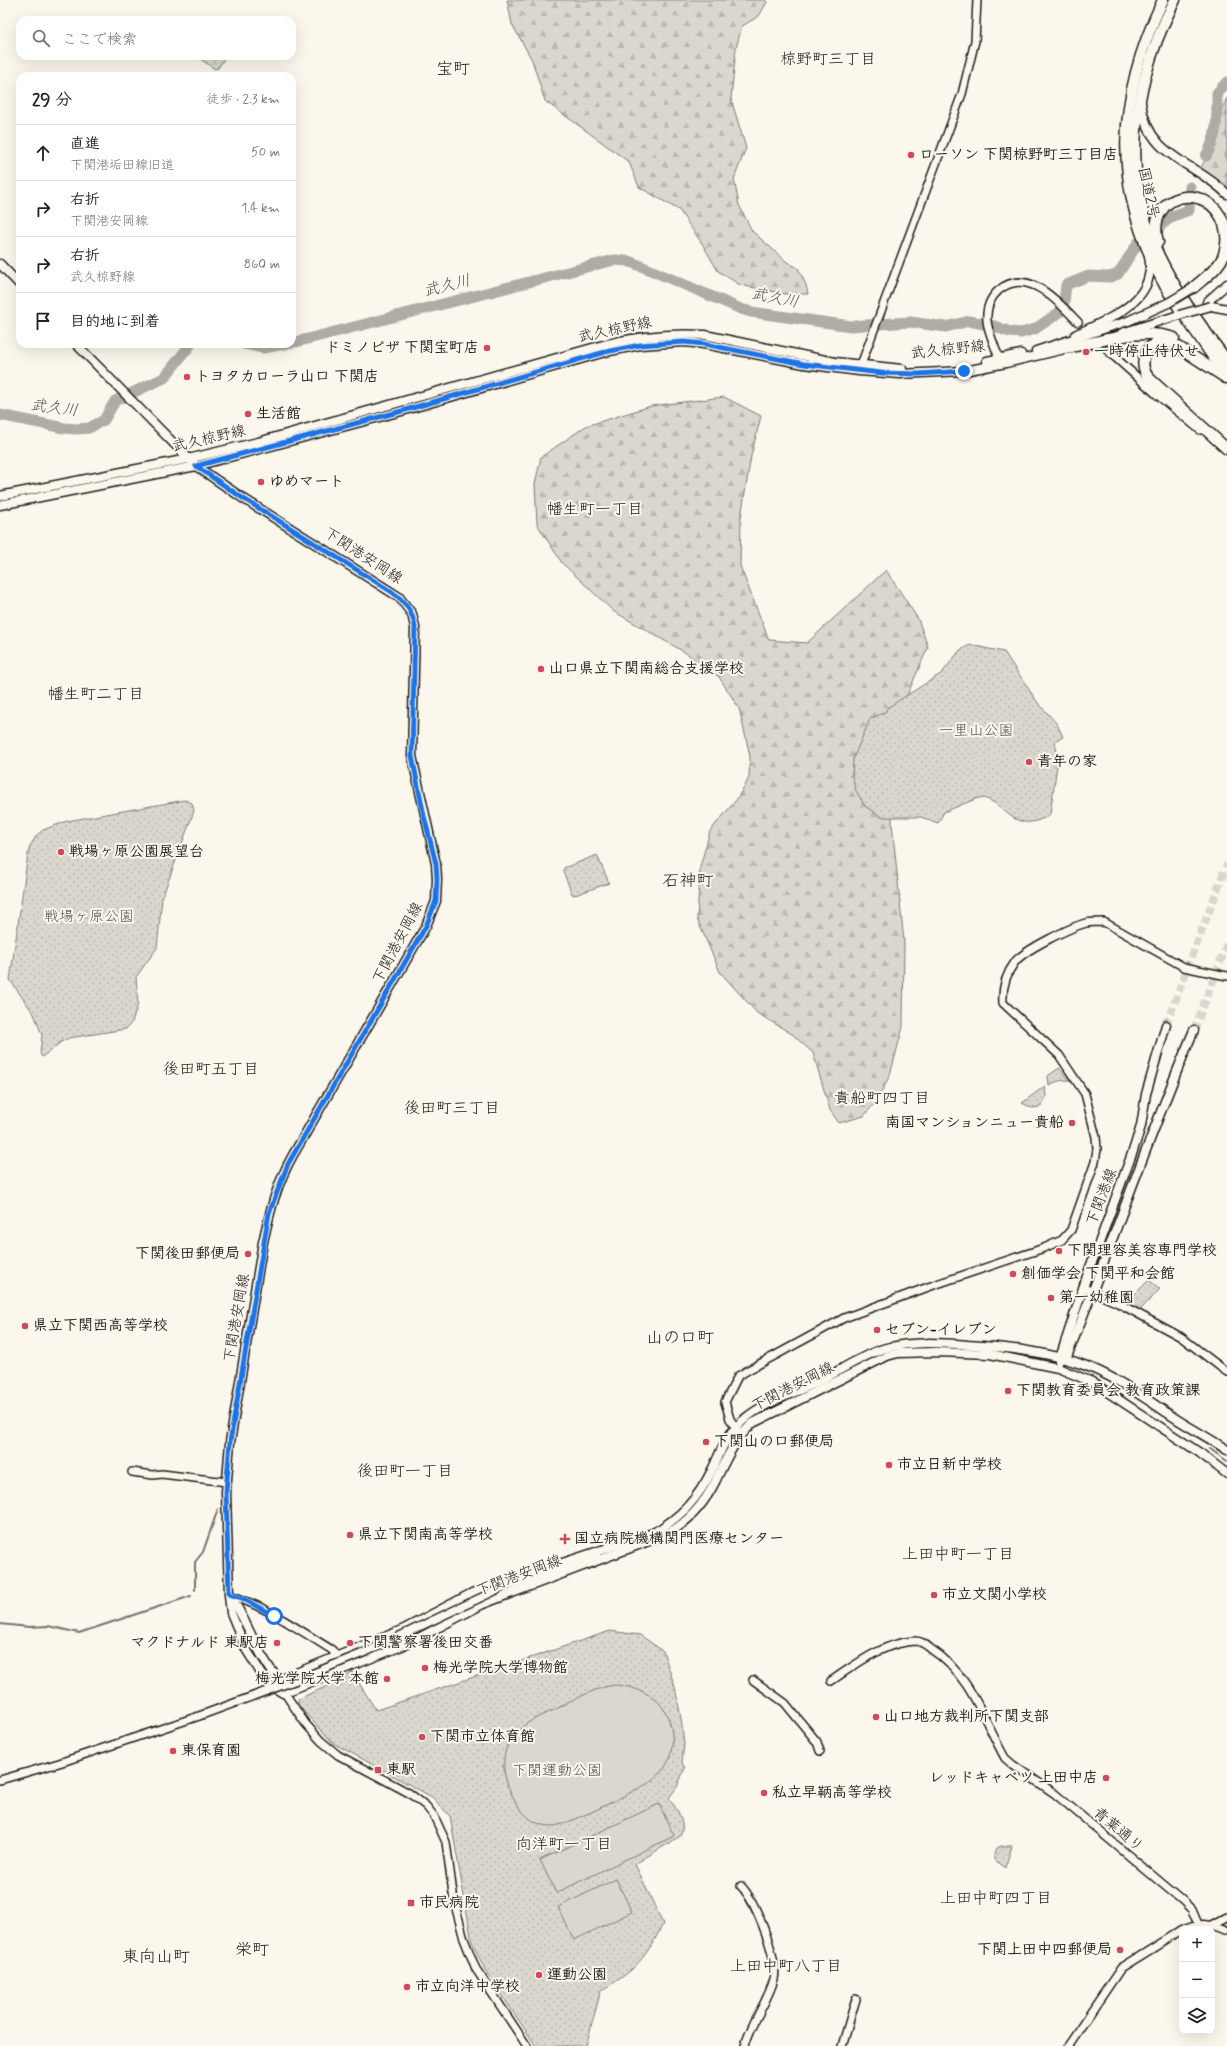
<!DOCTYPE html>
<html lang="ja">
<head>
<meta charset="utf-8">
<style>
  :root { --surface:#fff; --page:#f6f6f6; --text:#202124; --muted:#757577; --line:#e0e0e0 }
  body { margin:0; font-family:Mynerve,"Klee One",sans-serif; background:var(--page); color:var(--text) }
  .controls { position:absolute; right:12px; bottom:12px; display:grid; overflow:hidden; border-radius:8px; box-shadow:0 4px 16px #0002 }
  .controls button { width:36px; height:36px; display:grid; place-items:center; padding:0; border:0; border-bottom:1px solid var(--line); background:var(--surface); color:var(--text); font:20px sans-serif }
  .stop { position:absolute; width:12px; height:12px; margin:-9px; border:3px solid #1a73e8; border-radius:50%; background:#fff }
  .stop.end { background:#1a73e8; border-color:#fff; box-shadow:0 1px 4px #0008 }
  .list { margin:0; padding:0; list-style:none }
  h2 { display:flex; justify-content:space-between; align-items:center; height:52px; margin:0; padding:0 16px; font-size:17px }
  h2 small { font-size:13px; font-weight:400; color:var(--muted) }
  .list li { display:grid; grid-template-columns:26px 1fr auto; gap:12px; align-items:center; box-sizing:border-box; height:56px; padding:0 16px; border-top:1px solid var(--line) }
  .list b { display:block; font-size:15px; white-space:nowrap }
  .list p { margin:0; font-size:13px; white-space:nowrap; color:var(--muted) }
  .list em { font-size:13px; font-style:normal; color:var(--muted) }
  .icon { flex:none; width:22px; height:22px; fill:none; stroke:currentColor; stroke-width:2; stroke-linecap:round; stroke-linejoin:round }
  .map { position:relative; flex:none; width:1227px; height:2046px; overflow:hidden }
  .search { position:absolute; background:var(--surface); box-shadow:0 4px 16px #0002; left:16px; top:16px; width:280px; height:44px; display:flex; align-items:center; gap:10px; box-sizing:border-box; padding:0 14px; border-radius:12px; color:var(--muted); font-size:15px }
  .panel { position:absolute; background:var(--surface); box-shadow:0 4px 16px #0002; left:16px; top:72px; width:280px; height:276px; border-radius:12px }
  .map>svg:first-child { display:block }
  .forest { fill:url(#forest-firs); stroke:#7b7a75 }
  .park { fill:url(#park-dots); stroke:#7b7a75 }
  .pitch { fill:#dad7ce; stroke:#7b7a75 }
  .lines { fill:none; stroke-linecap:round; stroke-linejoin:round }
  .stream { stroke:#74726e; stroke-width:2 }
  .river { stroke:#afaca5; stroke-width:11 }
  .minor-tunnel { stroke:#dad6cd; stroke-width:7; stroke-dasharray:7 3.5; stroke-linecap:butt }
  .major-tunnel { stroke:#dad6cd; stroke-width:8; stroke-dasharray:8 4; stroke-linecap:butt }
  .minor-casing { stroke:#1c1c1c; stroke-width:10 }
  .major-casing { stroke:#1c1c1c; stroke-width:11 }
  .highway-casing { stroke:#1c1c1c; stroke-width:13 }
  .minor { stroke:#fbf7ec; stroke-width:7 }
  .major { stroke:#fbf7ec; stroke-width:8 }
  .highway { stroke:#fbf7ec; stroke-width:10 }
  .minor-bridge-casing { stroke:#1c1c1c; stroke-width:10; stroke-linecap:butt }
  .major-bridge-casing { stroke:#1c1c1c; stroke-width:11; stroke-linecap:butt }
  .minor-bridge { stroke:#fbf7ec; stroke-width:7 }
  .major-bridge { stroke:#fbf7ec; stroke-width:8 }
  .route { stroke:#1a73e8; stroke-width:5 }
  .poi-dot { fill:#d1495b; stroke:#fbf7ec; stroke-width:1.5 }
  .labels { text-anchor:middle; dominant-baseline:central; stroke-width:4; stroke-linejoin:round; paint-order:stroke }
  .poi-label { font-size:15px; font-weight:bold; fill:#1c1c1c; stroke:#fbf7ec; text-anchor:start }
  .street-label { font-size:15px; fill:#1c1c1c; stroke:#fbf7ec }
  .park-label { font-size:15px; fill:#555451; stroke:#fbf7ec }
  .neighbourhood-label { font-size:16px; fill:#1c1c1c; stroke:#fbf7ec }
  .water-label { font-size:16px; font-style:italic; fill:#575653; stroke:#fbf7ec }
  .quarter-label { font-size:17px; fill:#1c1c1c; stroke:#fbf7ec }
</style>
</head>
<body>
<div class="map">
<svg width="1227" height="2046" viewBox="0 0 1227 2046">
  <defs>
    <pattern id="forest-firs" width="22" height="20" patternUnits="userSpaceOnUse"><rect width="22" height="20" fill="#dad7ce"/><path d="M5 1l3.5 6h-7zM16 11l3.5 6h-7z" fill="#bab8b0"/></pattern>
    <pattern id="park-dots" width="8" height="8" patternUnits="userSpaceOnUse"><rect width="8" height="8" fill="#dad7ce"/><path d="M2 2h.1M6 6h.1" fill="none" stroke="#bab8b0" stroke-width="1.8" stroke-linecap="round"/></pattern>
  </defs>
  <rect width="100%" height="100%" fill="#fbf7ec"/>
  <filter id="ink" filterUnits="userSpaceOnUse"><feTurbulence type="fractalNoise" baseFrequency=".025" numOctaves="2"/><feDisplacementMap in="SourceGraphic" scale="8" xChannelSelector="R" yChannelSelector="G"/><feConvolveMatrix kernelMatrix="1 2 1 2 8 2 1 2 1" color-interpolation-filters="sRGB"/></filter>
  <g filter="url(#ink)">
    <!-- forest -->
    <g class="forest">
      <path d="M507,0h258l2,2 -8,14 -17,10 -6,22 -5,51 15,49 -12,31 5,26 13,26 35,31 11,6 8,17 2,9h-23l-45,-9 -22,-14 -15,-26 -24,-35 -40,-23 -10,-25 -84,-61 -13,-41 -20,-36z"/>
      <path d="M1227,98v89l-27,-18 16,-28 1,-22z"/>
      <path d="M724,397l37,19 -10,40 -10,61 -1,49 29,74 38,3 79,-73 32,49 10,28 -32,74 -4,102 12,119 -1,85 -13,48 -12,24 -14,17 -25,7 -9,-13 -17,-57 -21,-19 -35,-21 -37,-41 -23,-53 3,-52 10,-36 27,-32 12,-21 1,-22 -11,-48 -20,-31 -33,-24 -73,-42 -51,-48 -25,-39 -2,-40 6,-27 45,-31 65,-20z"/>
    </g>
    <!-- park -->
    <g class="park">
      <path d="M196,56h30l-8,12 -3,1z"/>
      <path d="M970,645l34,7 34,51 19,21 6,13 -8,4 3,18 -8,55c-4,4 -8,5 -14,7 -27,8 -34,-24 -58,-23l-34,14 -6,11 -17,-6h-40l-16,-11 -9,-15 -4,-15 1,-17 17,-40 15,-7 2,-4 55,-35 18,-23z"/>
      <path d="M185,800l7,3 2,8 -32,87 -5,50 -21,29 2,27 -6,18 -6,7 -57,9 -8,4 -19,15 -2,-4 2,-18 -8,-21 -24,-34 18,-126 2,-8 7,-11 6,-5 24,-9z"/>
      <path d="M597,855l12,28 -34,12 -3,-1 -9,-23 1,-3z"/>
      <path d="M1059,1068l10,12 -11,1 -9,4 -1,-9z"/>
      <path d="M1045,1086l1,12 -6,9 -8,1 -10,-5z"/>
      <path d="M1149,1280l11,9 -20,21 -10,-5 -1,-5z"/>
      <path d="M610,1631l30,4 23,16 12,36 6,31 3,26 -2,19 3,5 -8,19 -8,11c8,12 19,25 10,39l-44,27 28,60c-16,32 -29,49 -62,66l-15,56h-50l-51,-76 -13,-28 -22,-126 -18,-19 -99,-54 -35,-38v-6l43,-19 11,-8 24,38z"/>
      <path d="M1001,1846h11l-7,22 -11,-8v-4l3,-8z"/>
    </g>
    <!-- pitch -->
    <g class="pitch">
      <path d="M615,1685c14,1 28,5 40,14 18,15 23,48 10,68 -5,7 -11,11 -18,17 -18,9 -80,43 -96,42 -15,0 -27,-10 -34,-22 -18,-29 -21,-61 12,-82 11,-7 24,-11 35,-17 16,-8 33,-18 51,-20z"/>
      <path d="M659,1804l15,32 -118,57 -16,-33z"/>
      <path d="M616,1879l16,33 -58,28 -16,-33z"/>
    </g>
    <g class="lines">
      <!-- stream -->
      <g class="stream">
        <path d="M1210,1449l17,12"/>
        <path d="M195,1590v-28l8,-10 15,-43"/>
        <path d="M0,1624l29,3 19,-1 31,7 112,-37"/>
      </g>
      <!-- river -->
      <g class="river">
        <path d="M1206,156c12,-21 11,-40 11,-63l10,-11"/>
        <path d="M292,343l322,-83 14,1 13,5 100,43 10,3 100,14 59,-4 36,5 23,-6 25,5 16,6 11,1 14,-4 25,-17 4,-9 2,-18 22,-9 22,1 8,-3 20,-31 35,-27 16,-6 1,-23"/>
        <path d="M244,344l19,4 23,-4"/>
        <path d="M0,415l64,13 13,1 12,-1 15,-8 11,-19 49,-23 27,-34"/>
      </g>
      <!-- minor-tunnel -->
      <path class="minor-tunnel" d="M1078,322l30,29"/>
      <!-- major-tunnel -->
      <g class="major-tunnel">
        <path d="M1166,1025l61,-161"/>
        <path d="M1194,1030l33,-86"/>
      </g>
      <!-- minor casing -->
      <g class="minor-casing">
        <g id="minor">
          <path d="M1108,351l47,42 45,37"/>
          <path d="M1003,362l-4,-3c-3,-11 -11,-27 -12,-38 -1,-12 3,-23 12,-31 29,-24 60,13 79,32"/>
          <path d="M859,370l103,-276 13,-53 2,-41"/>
          <path d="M1084,1288l34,15 63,34 46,35"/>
          <path d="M739,1432l-9,-13 -5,-17 13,-26 12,-7 94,-51 87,-32 113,-38 18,-8 9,-10 24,-68 2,-13 -1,-12 -11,-43 -26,-39 -56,-52c-1,-15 3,-29 12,-41 9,-12 56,-35 71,-39 6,-1 12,-1 18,-1l80,45 43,9"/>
          <path d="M132,1472l21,3 9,-1 65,8"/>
          <path d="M499,1589l98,-32"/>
          <path d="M229,1595c37,11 70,35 103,55l5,7"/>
          <path d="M753,1680l32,23 32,39 3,9"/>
          <path d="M831,1681c24,-16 53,-39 84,-40 7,0 11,4 16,8 40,26 52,70 74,109l8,7 41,28 129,108 9,9 6,14"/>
          <path d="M282,1689l23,34 16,18 17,14 71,38 17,13 8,10 12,26 8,59 10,38 12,30 51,77"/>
          <path d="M0,1780l59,-17 140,-47"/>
          <path d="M741,1886c14,14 38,74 33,93 -6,23 -24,45 -29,67"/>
          <path d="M1214,1924l13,-7"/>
          <path d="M1185,1929c16,-6 26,-6 42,1"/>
          <path d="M842,2046l14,-47"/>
          <path d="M1068,2046l53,-78 61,-38"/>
        </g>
      </g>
      <!-- major casing -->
      <g class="major-casing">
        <g id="major">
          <path d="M1141,103c7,55 53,58 86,91"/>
          <path d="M0,264l20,21"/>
          <path d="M1207,302l20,-18"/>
          <path d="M1211,306l16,3"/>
          <path d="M1122,333l57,-18"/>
          <path d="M1075,335c33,-16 83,-33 74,-79"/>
          <path d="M76,344l120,122 45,31 158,100 13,17 3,13 -3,129 24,108 1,15 -1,22 -10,25 -133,229c-16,28 -23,56 -30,87l-33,200 -4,50 3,103 2,18 15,36 22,35 15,9 124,-49 76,-40 184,-70c21,-12 37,-30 48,-52 11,-23 19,-42 38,-59l134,-67 11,-3 39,-1 53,2 68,14 34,14 108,71 27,21"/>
          <path d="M1036,351l92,-30 40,-18"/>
          <path d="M987,361l34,-7"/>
          <path d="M0,496l188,-37 70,-17 345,-97c34,-9 67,-12 102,-10l130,27 67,7"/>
          <path d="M0,505l196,-39 206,-55 203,-59 35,-7 44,-3 20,2 100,20 55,7 41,3 64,-3 42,-8 71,-17"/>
          <path d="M1066,1359c44,-109 82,-221 128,-329"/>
          <path d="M1059,1361l29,-88 45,-122 8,-25 5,-32 20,-69"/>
          <path d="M230,1595c19,29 25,57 49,85l125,-51 68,-36 181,-60c27,-15 45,-34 59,-63 12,-25 12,-33 35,-53 20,-16 49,-24 73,-36 19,-10 46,-28 66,-33 26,-7 56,-5 82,-3 38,2 77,6 113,19 35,12 66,36 97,56 16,10 33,19 49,30"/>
        </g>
      </g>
      <!-- highway casing -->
      <g class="highway-casing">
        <g id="highway">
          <path d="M1163,0c-46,96 -52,186 0,282 8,16 20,31 30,46 11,15 21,32 34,47"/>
          <path d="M1175,0c-41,81 -56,169 -17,254 18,38 44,73 69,107"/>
          <path d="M1158,242c-13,-49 50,-63 66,-18 3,10 3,23 -1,33 -6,13 -20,22 -30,31"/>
          <path d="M1071,347c33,-6 71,-20 103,-9"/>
          <path d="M1226,378l-55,-36c-22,-6 -36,20 -22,36l78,71"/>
        </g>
      </g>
      <!-- minor -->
      <use href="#minor" class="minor"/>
      <!-- major -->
      <use href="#major" class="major"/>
      <!-- highway -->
      <use href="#highway" class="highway"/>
      <!-- minor-bridge casing -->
      <g class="minor-bridge-casing">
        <path id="minor-bridge" d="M199,1716l95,-35 74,-30 131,-62"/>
      </g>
      <!-- major-bridge casing -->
      <g class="major-bridge-casing">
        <g id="major-bridge">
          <path d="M1168,303l25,-15"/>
          <path d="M1179,315l32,-9"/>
        </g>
      </g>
      <!-- minor-bridge -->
      <use href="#minor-bridge" class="minor-bridge"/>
      <!-- major-bridge -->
      <use href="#major-bridge" class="major-bridge"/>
    </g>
  </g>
  <g class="lines" filter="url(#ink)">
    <!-- route -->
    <path class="route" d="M274,1616l-30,-17 -15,-5 -3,-102 4,-50 39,-229 19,-49 138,-238 10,-25 1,-22 -1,-15 -12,-48 -12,-60 3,-129c-2,-15 -10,-26 -23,-35l-151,-95 -45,-31 206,-55 203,-59 35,-7 44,-3 20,2 100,20 77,9 37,1 46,-3"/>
  </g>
  <!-- markers -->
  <g class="poi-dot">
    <circle cx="911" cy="155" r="4"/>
    <circle cx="487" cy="348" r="4"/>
    <circle cx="1086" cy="352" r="4"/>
    <circle cx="187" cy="377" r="4"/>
    <circle cx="248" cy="414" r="4"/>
    <circle cx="261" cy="482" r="4"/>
    <circle cx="541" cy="669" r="4"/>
    <circle cx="1029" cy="762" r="4"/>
    <circle cx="61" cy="852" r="4"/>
    <circle cx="1072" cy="1123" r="4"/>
    <circle cx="1059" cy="1251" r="4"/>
    <circle cx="248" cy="1254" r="4"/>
    <circle cx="1013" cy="1274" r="4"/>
    <circle cx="1051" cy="1298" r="4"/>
    <circle cx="25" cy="1326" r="4"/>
    <circle cx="877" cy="1330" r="4"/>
    <circle cx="1008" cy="1391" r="4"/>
    <circle cx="706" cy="1442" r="4"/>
    <circle cx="889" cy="1465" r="4"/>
    <circle cx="350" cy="1535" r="4"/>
    <path d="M563 1533h4v4h4v4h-4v4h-4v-4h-4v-4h4z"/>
    <circle cx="934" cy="1595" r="4"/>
    <circle cx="277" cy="1643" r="4"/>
    <circle cx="350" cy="1643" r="4"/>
    <circle cx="425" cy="1668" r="4"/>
    <circle cx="387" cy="1679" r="4"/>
    <circle cx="876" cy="1717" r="4"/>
    <circle cx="422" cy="1737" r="4"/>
    <circle cx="173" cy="1751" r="4"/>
    <rect x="374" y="1766" width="8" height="8" rx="2"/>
    <circle cx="1106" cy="1778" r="4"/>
    <circle cx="764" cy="1793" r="4"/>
    <rect x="407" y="1899" width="8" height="8" rx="2"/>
    <circle cx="1120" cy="1950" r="4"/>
    <circle cx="539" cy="1975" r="4"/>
    <circle cx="407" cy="1987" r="4"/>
  </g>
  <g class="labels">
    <!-- poi labels -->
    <g class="poi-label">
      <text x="919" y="155">ローソン 下関椋野町三丁目店</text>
      <text x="479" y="348" text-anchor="end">ドミノピザ 下関宝町店</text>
      <text x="1094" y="352">一時停止待伏せ</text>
      <text x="195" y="377">トヨタカローラ山口 下関店</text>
      <text x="256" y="414">生活館</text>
      <text x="269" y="482">ゆめマート</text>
      <text x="549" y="669">山口県立下関南総合支援学校</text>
      <text x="1037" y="762">青年の家</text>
      <text x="69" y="852">戦場ヶ原公園展望台</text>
      <text x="1064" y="1123" text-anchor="end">南国マンションニュー貴船</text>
      <text x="1067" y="1251">下関理容美容専門学校</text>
      <text x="240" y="1254" text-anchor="end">下関後田郵便局</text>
      <text x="1021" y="1274">創価学会 下関平和会館</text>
      <text x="1059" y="1298">第一幼稚園</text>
      <text x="33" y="1326">県立下関西高等学校</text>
      <text x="885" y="1330">セブン-イレブン</text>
      <text x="1016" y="1391">下関教育委員会 教育政策課</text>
      <text x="714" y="1442">下関山の口郵便局</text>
      <text x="897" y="1465">市立日新中学校</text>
      <text x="358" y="1535">県立下関南高等学校</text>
      <text x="574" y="1539">国立病院機構関門医療センター</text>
      <text x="942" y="1595">市立文関小学校</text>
      <text x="269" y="1643" text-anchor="end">マクドナルド 東駅店</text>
      <text x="358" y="1643">下関警察署後田交番</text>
      <text x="433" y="1668">梅光学院大学博物館</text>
      <text x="379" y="1679" text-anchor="end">梅光学院大学 本館</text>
      <text x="884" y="1717">山口地方裁判所下関支部</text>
      <text x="430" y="1737">下関市立体育館</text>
      <text x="181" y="1751">東保育園</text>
      <text x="386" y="1770">東駅</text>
      <text x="1098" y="1778" text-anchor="end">レッドキャベツ 上田中店</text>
      <text x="772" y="1793">私立早鞆高等学校</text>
      <text x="419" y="1903">市民病院</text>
      <text x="1112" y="1950" text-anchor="end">下関上田中四郵便局</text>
      <text x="547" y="1975">運動公園</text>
      <text x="415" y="1987">市立向洋中学校</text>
    </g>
    <!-- street labels -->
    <g class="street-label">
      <text transform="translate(1148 193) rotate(78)">国道2号</text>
      <text transform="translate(615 330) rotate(-12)">武久椋野線</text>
      <text transform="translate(948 350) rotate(-6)">武久椋野線</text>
      <text transform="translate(209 439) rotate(-13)">武久椋野線</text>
      <text transform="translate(363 556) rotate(33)">下関港安岡線</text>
      <text transform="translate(398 943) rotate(-62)">下関港安岡線</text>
      <text transform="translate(1102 1197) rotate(-69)">下関港線</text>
      <text transform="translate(237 1318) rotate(-80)">下関港安岡線</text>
      <text transform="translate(793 1387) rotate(-27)">下関港安岡線</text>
      <text transform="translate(519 1576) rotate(-21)">下関港安岡線</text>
      <text transform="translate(1118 1830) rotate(40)">青葉通り</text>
    </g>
    <!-- park labels -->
    <g class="park-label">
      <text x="976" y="731">一里山公園</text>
      <text x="89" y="917">戦場ヶ原公園</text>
      <text x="557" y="1771">下関運動公園</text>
    </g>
    <!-- neighbourhood labels -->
    <g class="neighbourhood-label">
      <text x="828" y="59">椋野町三丁目</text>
      <text x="595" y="509">幡生町一丁目</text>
      <text x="96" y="694">幡生町二丁目</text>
      <text x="211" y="1069">後田町五丁目</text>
      <text x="882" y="1098">貴船町四丁目</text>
      <text x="452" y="1108">後田町三丁目</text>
      <text x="405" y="1471">後田町一丁目</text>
      <text x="958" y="1554">上田中町一丁目</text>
      <text x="564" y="1844">向洋町一丁目</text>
      <text x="996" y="1898">上田中町四丁目</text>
      <text x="786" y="1966">上田中町八丁目</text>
    </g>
    <!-- water labels -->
    <g class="water-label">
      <text transform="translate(447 286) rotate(-14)">武久川</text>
      <text transform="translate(775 298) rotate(11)">武久川</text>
      <text transform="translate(54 408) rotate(7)">武久川</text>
    </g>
    <!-- quarter labels -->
    <g class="quarter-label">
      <text x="453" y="69">宝町</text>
      <text x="688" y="881">石神町</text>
      <text x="680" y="1338">山の口町</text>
      <text x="252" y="1950">栄町</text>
      <text x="156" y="1957">東向山町</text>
    </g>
  </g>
</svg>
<div class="controls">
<button>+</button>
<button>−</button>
<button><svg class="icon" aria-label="layers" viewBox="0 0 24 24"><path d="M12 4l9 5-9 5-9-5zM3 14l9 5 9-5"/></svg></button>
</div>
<div class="stop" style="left:274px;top:1616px"></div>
<div class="stop end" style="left:964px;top:371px"></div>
<div class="search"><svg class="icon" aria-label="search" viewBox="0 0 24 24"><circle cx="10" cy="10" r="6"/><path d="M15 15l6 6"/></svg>ここで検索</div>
<section class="panel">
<h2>29 分<small>徒歩 · 2.3 km</small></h2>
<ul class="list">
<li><svg class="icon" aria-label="ahead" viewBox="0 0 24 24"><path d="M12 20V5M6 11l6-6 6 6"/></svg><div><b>直進</b><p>下関港垢田線旧道</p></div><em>50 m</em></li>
<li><svg class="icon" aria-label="right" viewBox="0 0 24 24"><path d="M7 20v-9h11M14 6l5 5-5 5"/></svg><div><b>右折</b><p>下関港安岡線</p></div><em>1.4 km</em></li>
<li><svg class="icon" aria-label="right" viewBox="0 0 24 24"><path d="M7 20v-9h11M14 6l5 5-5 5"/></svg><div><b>右折</b><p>武久椋野線</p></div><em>860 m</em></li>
<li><svg class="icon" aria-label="arrive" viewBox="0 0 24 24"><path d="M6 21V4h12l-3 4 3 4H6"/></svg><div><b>目的地に到着</b></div></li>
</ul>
</section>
</div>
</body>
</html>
